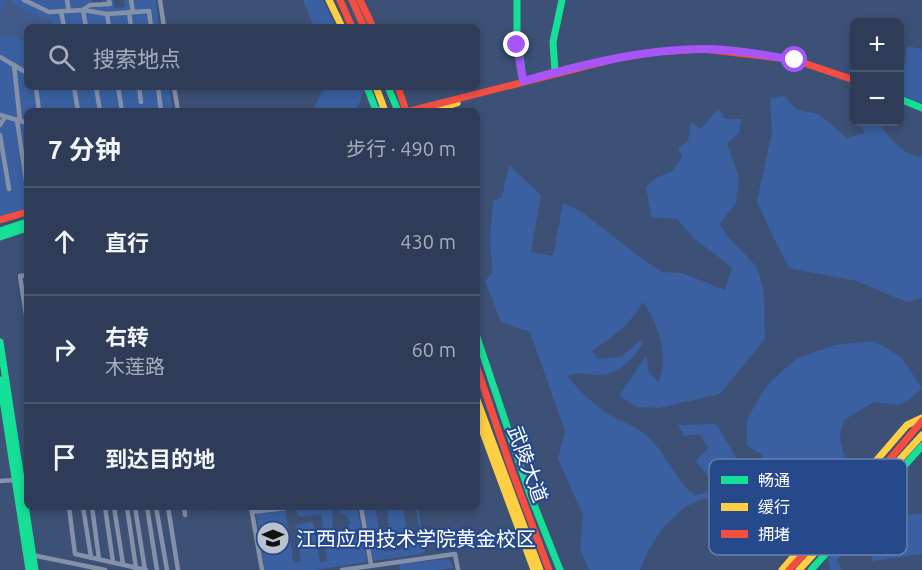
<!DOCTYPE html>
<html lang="zh">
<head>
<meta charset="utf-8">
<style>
  :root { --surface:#2e3c58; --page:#3a4761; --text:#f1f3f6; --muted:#a7adba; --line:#49566e }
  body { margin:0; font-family:Ubuntu,"Noto Sans SC",sans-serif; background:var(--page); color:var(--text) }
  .controls { position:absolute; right:18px; top:18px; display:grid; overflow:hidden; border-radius:9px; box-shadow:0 3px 9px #0003 }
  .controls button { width:54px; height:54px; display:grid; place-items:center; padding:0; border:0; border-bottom:2px solid var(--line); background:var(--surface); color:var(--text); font:30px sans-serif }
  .stop { position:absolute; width:18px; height:18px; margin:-14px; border:4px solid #a855f7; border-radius:50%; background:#fff }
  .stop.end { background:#a855f7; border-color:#fff; box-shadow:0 2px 6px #0008 }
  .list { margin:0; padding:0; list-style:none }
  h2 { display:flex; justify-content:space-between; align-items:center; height:78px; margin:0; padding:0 24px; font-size:26px }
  h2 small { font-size:20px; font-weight:400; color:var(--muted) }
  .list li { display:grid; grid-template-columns:39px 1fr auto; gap:18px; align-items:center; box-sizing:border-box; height:108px; padding:0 24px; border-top:2px solid var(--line) }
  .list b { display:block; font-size:22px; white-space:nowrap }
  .list p { margin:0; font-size:20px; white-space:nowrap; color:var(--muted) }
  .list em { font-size:20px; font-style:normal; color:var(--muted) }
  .icon { flex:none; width:33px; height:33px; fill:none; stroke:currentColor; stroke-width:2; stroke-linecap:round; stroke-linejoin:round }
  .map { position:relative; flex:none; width:922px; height:570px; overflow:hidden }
  .search { position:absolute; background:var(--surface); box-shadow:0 3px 9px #0003; left:24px; top:24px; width:456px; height:66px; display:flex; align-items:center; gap:15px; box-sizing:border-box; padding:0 21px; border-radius:9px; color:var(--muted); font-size:22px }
  .panel { position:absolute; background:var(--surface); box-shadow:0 3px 9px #0003; left:24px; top:108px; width:456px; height:402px; border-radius:9px }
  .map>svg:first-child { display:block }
  .green { fill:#3a60a1 }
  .water { fill:#425a8a }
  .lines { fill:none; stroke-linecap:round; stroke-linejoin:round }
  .street { stroke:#8491a8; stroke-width:4.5 }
  .fast { stroke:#16e098; stroke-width:7 }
  .slow { stroke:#ffcf43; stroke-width:7 }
  .jam { stroke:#f24e42; stroke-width:7 }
  .route { stroke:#a855f7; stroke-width:8 }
  .labels { text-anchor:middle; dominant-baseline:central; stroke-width:4.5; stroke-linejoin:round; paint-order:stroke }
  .street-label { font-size:20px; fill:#fff; stroke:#26498c }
  .poi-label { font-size:20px; fill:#fff; stroke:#26498c; text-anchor:start }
  .key { fill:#26498c; stroke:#6780ae; stroke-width:1.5 }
  .key-label { font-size:16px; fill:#fff }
</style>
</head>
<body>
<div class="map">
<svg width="922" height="570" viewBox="0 0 922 570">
  <rect width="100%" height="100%" fill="#3d5075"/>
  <!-- green -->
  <g class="green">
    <path d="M0,0h92l1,4 9,-1v-3h11l2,8 10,-1 -1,-7h32l3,27h-132v60h142l4,24h-146v98l-27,8z"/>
    <path d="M303,0h20l13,27h-22z"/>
    <path d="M907,46l15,3v55l-22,-9z"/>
    <path d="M325,87h37l2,4 -8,20h-44z"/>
    <path d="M784,96l13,14 22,4 28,24 18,-5 -6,-11h19c10,14 25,34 44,35v141l-16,4 -50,-21 -67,-13 -18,-35 -14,-32 15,-69 -2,-34z"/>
    <path d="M718,109l7,10h17l-3,14 -12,11 12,33 -3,26 -16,21 8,13 29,30 7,25 1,47 -45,55 -61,14 -22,-1 -18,-11 27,-40 3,16 9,10c12,-25 0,-59 -15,-80 -12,22 -31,36 -51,49l6,8 23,-2 20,-17 1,4c-8,15 -23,30 -41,31 -15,1 -18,-5 -34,1 12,14 26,28 41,38 14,8 29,12 40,23 19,17 27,44 47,58l13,-3 6,-8 -18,-23 12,-13 -8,-14 -16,2 -6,-11 38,-1 38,63c29,0 37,-10 58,16l-29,39 -57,-43h-24l-17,8 -23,22 -13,20 -9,21h-51l-9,-21 3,-34 -25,-56 7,-28 -35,-99 -29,-10 -16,-41 7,-8 -2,-34 3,-38 9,-4 7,-32 32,30 -10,57 22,4 10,-53 19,9 54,42 26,18 20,1 43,17 7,-23 -39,-29 -16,-19 -26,-2 -5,-30 10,-9 16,-7 10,-14 -4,-9 10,-7 3,-19 10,7z"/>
    <path d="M874,341l27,16 21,31 -12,11 -11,6 -25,-3 -30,18 -4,17 5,24 -24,30c-20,-15 -35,-16 -59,-17v-19l-15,-9v-27l20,-34 30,-27 38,-13z"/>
    <path d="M893,483l9,9 -26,28 46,-7v41l-50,7 -1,-7 6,-1c-10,-9 -10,-16 -7,-27l-33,34 5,10h-12l-2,-14z"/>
    <path d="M255,507h30l9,56 7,-2 -6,-36 18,-3 7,40 7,-1 -6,-47 -22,3 -5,-10h39c1,9 -7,35 14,22l3,-7 -3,-6 -7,-3 -1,-6h18l10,55 -52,8h-50z"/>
    <path d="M364,507h11l7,40h2l1,5 22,-4 -1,-6 16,-2 -7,-33h3l7,44 -3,3 -49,7z"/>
    <path d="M387,507h16l5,29 -18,3z"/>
    <path d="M448,559l6,9 -17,2h-37l-1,-6z"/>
  </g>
  <!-- water -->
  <path class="water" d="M5,0h5l17,12 25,9 1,3 -6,3h-20v17l-12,-8h-15v-23z"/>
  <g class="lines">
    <!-- street -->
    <g class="street">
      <path d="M24,0l25,12 34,-2 24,4 42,-3 2,16"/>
      <path d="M67,0l2,11"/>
      <path d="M131,0l2,12"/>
      <path d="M160,0l4,27"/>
      <path d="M61,11l3,16"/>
      <path d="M129,12l2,15"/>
      <path d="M107,14l2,13"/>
      <path d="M86,27l-3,-17 7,-5 20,-1 -1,-4"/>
      <path d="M0,57l27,16"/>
      <path d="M14,65l6,56"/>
      <path d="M36,87l3,24"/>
      <path d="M74,87l4,24"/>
      <path d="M96,87l4,24"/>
      <path d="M118,87l4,24"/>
      <path d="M139,87l2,15"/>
      <path d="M158,87l3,24"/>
      <path d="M174,87l4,24"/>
      <path d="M0,115l27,8"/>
      <path d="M17,120l10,67"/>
      <path d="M0,125l5,-8"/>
      <path d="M0,135l9,54"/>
      <path d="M27,275l-7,1 7,45"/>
      <path d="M0,481l15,-1"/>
      <path d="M69,507l6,47 71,16"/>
      <path d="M83,507l8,50"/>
      <path d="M92,507l7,52"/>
      <path d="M105,507l8,55"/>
      <path d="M114,507l9,57"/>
      <path d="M127,507l9,61"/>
      <path d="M135,507l10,63"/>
      <path d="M147,507l10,63"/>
      <path d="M156,507l11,63"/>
      <path d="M168,507l10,63"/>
      <path d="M184,507l1,8"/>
      <path d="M210,507v1"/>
      <path d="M251,507l11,63"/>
      <path d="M361,507l10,58"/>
      <path d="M252,512l33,-4"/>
      <path d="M32,555l73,15"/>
      <path d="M342,570l113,-16 3,16"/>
    </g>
    <!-- fast -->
    <g class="fast">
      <path d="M517,0v31l6,50"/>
      <path d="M555,72l-2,-30 9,-42"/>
      <path d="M367,87l8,21 4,3"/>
      <path d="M388,87l10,24"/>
      <path d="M900,99l22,9"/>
      <path d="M0,231l27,-9"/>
      <path d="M0,237l27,-9"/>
      <path d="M477,337l52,155 31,78"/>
      <path d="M0,342l35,228"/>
      <path d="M0,380l29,190"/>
      <path d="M811,570l111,-124"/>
    </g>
    <!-- slow -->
    <g class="slow">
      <path d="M329,0l13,27"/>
      <path d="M376,87l9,24"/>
      <path d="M430,111l27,-8"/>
      <path d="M477,400l63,170"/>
      <path d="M477,416l57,154"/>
      <path d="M782,570l125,-145 15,-7"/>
      <path d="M799,570l123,-135"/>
    </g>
    <!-- jam -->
    <g class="jam">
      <path d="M340,0l12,27"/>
      <path d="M352,0l12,27"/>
      <path d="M360,0l13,27"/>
      <path d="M398,87l8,24"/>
      <path d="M410,111l204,-52 41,-7 49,-3 91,11 59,20"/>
      <path d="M0,220l27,-8"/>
      <path d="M477,368l35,103 37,99"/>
      <path d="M789,570l89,-97 44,-52"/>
    </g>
  </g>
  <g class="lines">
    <!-- route -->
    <path class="route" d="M517,45l6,36c59,-16 119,-32 181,-32 30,0 61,6 91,11"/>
  </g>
  <!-- icons -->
  <defs>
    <g id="university-disc" transform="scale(1.725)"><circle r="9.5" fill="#bbc2cf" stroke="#26498c"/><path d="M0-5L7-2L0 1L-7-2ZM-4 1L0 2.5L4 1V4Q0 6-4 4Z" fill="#111"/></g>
  </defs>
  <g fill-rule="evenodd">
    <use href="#university-disc" x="273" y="538"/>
  </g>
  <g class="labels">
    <!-- street labels -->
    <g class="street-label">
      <text transform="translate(528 464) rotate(70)">武陵大道</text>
    </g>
    <!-- poi labels -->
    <g class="poi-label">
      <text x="296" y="538">江西应用技术学院黄金校区</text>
    </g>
  </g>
  <!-- legend -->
  <rect x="709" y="459" width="198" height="96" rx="9" class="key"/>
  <rect x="721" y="476" width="27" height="8" fill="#16e098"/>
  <rect x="721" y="503" width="27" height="8" fill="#ffcf43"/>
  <rect x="721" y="530" width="27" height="8" fill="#f24e42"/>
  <g class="key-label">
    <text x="758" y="486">畅通</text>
    <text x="758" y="513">缓行</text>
    <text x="758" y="540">拥堵</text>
  </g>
</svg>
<div class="controls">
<button>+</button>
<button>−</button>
</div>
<div class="stop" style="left:795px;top:60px"></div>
<div class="stop end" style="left:517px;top:45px"></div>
<div class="search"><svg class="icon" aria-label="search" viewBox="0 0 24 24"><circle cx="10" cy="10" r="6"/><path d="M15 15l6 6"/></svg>搜索地点</div>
<section class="panel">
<h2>7 分钟<small>步行 · 490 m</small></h2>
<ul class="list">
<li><svg class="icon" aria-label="ahead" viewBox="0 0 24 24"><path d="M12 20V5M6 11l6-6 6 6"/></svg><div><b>直行</b></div><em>430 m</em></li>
<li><svg class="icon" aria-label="right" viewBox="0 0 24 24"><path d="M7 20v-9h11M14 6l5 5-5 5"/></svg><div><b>右转</b><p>木莲路</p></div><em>60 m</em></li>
<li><svg class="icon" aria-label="arrive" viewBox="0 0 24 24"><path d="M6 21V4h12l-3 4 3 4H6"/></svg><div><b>到达目的地</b></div></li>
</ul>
</section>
</div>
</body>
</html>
